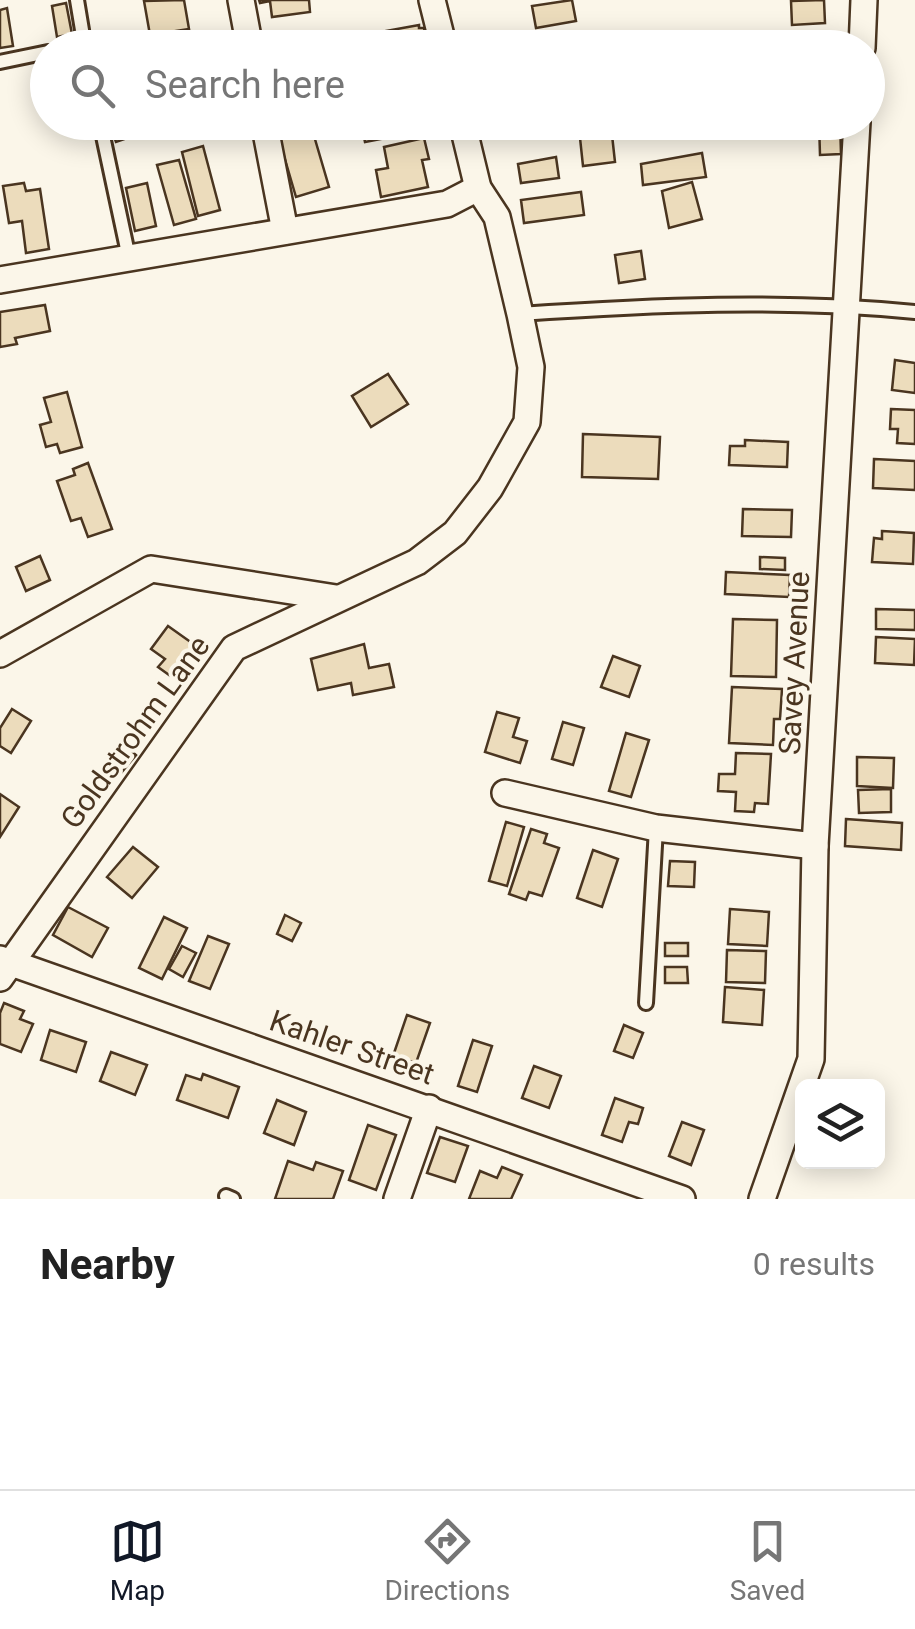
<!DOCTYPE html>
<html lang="en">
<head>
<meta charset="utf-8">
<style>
  :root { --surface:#fff; --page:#f2f2f2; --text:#222; --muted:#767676; --line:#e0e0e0; --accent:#111827 }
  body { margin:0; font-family:Roboto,sans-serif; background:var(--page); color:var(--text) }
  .controls { position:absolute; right:30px; bottom:30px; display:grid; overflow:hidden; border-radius:15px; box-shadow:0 5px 25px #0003 }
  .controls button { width:90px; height:90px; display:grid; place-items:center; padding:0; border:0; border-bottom:2px solid var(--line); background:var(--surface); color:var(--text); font:50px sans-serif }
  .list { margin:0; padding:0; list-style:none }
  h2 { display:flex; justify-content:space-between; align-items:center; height:130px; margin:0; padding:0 40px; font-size:42px }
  h2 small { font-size:32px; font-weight:400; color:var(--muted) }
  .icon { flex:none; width:55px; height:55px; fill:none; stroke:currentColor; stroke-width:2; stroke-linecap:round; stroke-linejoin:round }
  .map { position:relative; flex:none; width:915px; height:1199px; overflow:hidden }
  .search { position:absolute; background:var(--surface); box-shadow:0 5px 25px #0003; left:30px; right:30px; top:30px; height:110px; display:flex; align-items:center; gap:25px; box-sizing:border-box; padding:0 35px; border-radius:55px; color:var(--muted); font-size:38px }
  .sheet { height:290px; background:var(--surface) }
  nav { display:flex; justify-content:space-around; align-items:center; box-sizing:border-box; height:140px; border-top:2px solid var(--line); background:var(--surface); font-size:28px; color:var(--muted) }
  nav a { display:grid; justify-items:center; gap:5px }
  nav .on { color:var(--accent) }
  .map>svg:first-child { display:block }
  .building { fill:#ecdcbc; stroke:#4a3520; stroke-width:2.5 }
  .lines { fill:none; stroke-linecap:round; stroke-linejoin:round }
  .lane-casing { stroke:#4a3520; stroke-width:18 }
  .street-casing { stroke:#4a3520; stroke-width:30 }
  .lane { stroke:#fbf6e9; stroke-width:12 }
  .street { stroke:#fbf6e9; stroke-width:25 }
  .labels { text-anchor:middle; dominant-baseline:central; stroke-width:8; stroke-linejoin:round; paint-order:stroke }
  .street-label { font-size:30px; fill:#4a3520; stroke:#fbf6e9 }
</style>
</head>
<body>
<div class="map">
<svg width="915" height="1199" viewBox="0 0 915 1199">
  <rect width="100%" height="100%" fill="#fbf6e9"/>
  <!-- building -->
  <g class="building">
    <path d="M184,0l5,29 -39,6 -6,-34z"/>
    <path d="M259,0h50l1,12 -38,5 -2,-16 -10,2z"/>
    <path d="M572,0l4,21 -40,7 -4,-22z"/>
    <path d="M824,0l1,23 -33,2 -1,-24z"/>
    <path d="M66,3l6,31 -15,3 -5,-31z"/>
    <path d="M7,8l6,38 -13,2v-38z"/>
    <path d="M419,25v3h5l3,20h-49l-3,-15z"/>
    <path d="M583,32l3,16h-38l-1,-10z"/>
    <path d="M135,122l4,12 -23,8 -7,-19z"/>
    <path d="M361,122h59l2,9 -57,11z"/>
    <path d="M819,122h21l1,32 -21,1z"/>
    <path d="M312,129l17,58 -33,10 -17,-58z"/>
    <path d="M612,135l3,27 -32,4 -3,-28z"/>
    <path d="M424,138l5,21 -7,1 6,27 -47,10 -5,-27 12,-2 -4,-21z"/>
    <path d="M203,146l17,64 -22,6 -16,-64z"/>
    <path d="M702,153l4,24 -63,8 -2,-21z"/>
    <path d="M556,157l3,21 -38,5 -3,-19z"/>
    <path d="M179,160l17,59 -22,6 -17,-60z"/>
    <path d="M692,182l10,37 -33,9 -7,-37z"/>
    <path d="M24,183l2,8 14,-2 9,60 -23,4 -4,-32 -13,2 -6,-37z"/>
    <path d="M147,183l9,43 -21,5 -9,-43z"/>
    <path d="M581,192l3,23 -60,8 -3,-23z"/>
    <path d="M641,251l4,28 -26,4 -4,-28z"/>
    <path d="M45,305l5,26 -35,7 2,6 -17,3v-35z"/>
    <path d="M895,360l20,3v30l-23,-3z"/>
    <path d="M388,374l20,30 -37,23 -19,-31z"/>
    <path d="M67,392l15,55 -22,6 -3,-9 -11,3 -6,-22 11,-3 -7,-24z"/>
    <path d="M891,409l24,1v34l-18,-1 1,-14h-8z"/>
    <path d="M583,434l77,3 -2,42 -76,-2z"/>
    <path d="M745,440l43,2 -1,25 -58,-2 1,-19h15z"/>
    <path d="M874,459l41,2v29l-42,-2z"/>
    <path d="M88,463l24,66 -24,8 -7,-19 -10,3 -14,-40 18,-6 -2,-6z"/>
    <path d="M743,509l49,1 -1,27 -49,-1z"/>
    <path d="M882,531l32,2 -1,31 -41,-2 2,-24 8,1z"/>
    <path d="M40,556l10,24 -24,11 -10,-24z"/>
    <path d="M760,557l25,1v12l-25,-1z"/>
    <path d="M726,572l64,3 -1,22 -64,-3z"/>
    <path d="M876,609l39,1v20l-39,-1z"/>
    <path d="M733,619l44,1 -1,57 -45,-1z"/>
    <path d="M168,626l31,22 -23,32 -18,-13 7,-8 -14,-10z"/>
    <path d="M876,637l39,2 -1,26 -39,-2z"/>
    <path d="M364,644l5,24 20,-4 5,23 -41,8 -2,-12 -33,7 -7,-31z"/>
    <path d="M613,656l27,10 -11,31 -28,-10z"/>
    <path d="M732,687l50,2 -2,30h-6l-1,26 -44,-2z"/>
    <path d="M12,709l19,12 -20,32 -11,-7v-18z"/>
    <path d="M497,712l22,6 -6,19 14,4 -7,22 -35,-11z"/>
    <path d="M563,722l21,6 -11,37 -21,-6z"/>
    <path d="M626,733l23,7 -18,57 -22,-6z"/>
    <path d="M125,745l11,10 -15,18 -12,-9z"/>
    <path d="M736,753l35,1 -3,50 -13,-1 -1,9 -19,-1 1,-19 -18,-1 1,-17h16z"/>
    <path d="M857,757l37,1 -1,30 -36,-2z"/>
    <path d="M891,789v23l-32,1 -1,-23z"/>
    <path d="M0,794l19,13 -19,30z"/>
    <path d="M846,819l56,4 -1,27 -56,-4z"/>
    <path d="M506,822l18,5 -17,59 -18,-5z"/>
    <path d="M531,829l16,5 -3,9 15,5 -17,48 -13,-4 -3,8 -17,-6z"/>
    <path d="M133,847l25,20 -26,31 -25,-21z"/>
    <path d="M593,850l25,9 -16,48 -25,-9z"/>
    <path d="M670,861l25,1 -1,25 -26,-1z"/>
    <path d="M68,907l40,21 -16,29 -39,-22z"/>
    <path d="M730,909l39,3 -2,34 -39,-2z"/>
    <path d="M285,915l16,8 -9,18 -15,-7z"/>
    <path d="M164,917l23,11 -25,51 -23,-11z"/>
    <path d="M208,936l21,8 -19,45 -21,-8z"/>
    <rect x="665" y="943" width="23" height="13"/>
    <path d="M182,946l14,7 -13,24 -14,-8z"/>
    <path d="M727,950l39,1 -1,32 -39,-1z"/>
    <path d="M665,967h22l1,16h-23z"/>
    <path d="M725,987l39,3 -2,35 -39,-3z"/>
    <path d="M4,1003l20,8 -4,8 13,5 -12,28 -21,-8v-31z"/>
    <path d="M407,1015l23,8 -14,40 -23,-7z"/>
    <path d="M624,1025l19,8 -10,25 -19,-7z"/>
    <path d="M50,1030l36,12 -10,30 -35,-12z"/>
    <path d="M473,1040l19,6 -15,46 -19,-6z"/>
    <path d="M111,1052l36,13 -12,30 -35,-14z"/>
    <path d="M534,1066l27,10 -12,32 -27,-10z"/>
    <path d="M203,1074l36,13 -11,31 -51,-18 9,-25 15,5z"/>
    <path d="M615,1098l28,10 -5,16 -9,-2 -7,20 -20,-7z"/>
    <path d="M277,1100l29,12 -12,33 -30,-12z"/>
    <path d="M682,1122l22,8 -13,35 -22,-9z"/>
    <path d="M368,1125l28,10 -20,55 -27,-10z"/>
    <path d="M440,1137l28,9 -13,36 -28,-9z"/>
    <path d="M288,1161l25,9 3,-8 27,9 -10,28h-58z"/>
    <path d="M502,1167l20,8 -11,24h-42l11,-28 17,7z"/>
  </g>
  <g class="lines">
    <!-- lane casing -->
    <g class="lane-casing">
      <g id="lane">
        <path d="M77,0l8,48"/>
        <path d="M0,62l48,-10"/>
        <path d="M100,122l29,136"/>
        <path d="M520,314c132,-9 263,-15 395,-2"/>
        <path d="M646,1003l10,-175"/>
        <path d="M226,1196l7,3"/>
      </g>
    </g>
    <!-- street casing -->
    <g class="street-casing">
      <g id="street">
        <path d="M241,0l9,48"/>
        <path d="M432,0l12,48"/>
        <path d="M862,48l2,-48"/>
        <path d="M264,122l21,109"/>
        <path d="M0,280l447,-76 31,-16"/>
        <path d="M0,654l151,-85 185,29"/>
        <path d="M505,793l151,35 159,18"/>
        <path d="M0,959l682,240"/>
        <path d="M0,978l234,-330 183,-86 38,-29 35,-45 37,-66 4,-55 -11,-53 -23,-97 -19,-29 -16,-66"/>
        <path d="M397,1199l32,-91"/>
        <path d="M762,1199l49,-140 4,-213 42,-724"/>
      </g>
    </g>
    <!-- lane -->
    <use href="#lane" class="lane"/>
    <!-- street -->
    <use href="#street" class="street"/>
  </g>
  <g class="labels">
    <!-- street labels -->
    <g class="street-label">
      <text transform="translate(794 663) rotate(-87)">Savey Avenue</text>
      <text transform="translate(135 732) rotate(-54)">Goldstrohm Lane</text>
      <text transform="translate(352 1047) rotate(19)">Kahler Street</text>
    </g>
  </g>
</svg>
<div class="controls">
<button><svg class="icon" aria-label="layers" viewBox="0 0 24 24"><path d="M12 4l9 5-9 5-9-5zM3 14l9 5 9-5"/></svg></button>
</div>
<div class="search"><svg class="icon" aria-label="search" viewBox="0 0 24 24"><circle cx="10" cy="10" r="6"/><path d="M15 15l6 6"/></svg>Search here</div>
</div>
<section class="sheet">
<h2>Nearby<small>0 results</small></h2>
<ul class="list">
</ul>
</section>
<nav>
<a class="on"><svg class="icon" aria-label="map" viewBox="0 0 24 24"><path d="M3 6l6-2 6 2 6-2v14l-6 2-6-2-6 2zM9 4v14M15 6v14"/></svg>Map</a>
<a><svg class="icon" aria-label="directions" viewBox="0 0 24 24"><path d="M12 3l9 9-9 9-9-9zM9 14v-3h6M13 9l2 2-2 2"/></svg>Directions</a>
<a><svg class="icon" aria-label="saved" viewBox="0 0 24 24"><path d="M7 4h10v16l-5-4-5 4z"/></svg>Saved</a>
</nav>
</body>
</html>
